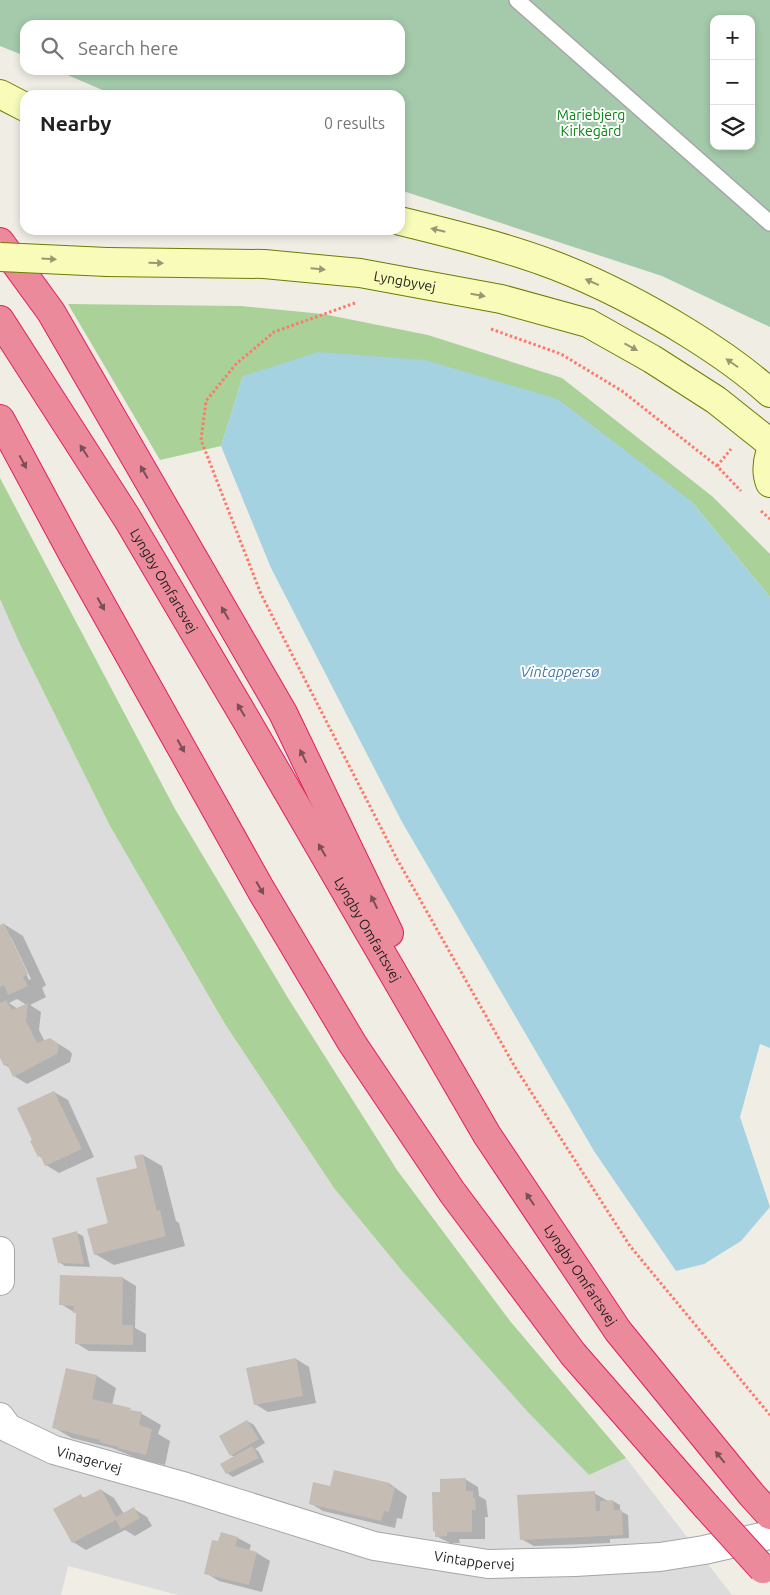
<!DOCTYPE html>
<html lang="en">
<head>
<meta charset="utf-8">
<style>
  :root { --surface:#fff; --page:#f6f6f6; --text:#202124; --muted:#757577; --line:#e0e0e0 }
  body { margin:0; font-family:Ubuntu,sans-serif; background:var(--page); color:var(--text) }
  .controls { position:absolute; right:15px; top:15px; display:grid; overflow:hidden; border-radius:10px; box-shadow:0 2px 8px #0003 }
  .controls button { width:45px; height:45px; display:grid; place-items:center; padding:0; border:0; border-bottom:1px solid var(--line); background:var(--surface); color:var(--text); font:25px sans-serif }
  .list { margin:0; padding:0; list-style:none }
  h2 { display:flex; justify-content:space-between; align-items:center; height:65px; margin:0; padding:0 20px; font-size:21px }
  h2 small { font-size:16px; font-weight:400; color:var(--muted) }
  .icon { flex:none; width:28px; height:28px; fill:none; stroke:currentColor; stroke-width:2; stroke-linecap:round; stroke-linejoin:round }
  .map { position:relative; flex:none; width:770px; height:1595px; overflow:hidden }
  .search { position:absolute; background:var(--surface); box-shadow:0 2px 8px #0003; left:20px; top:20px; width:385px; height:55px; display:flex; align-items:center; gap:12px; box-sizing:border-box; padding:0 18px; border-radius:15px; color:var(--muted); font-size:19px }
  .panel { position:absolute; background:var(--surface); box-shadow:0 2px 8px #0003; left:20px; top:90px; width:385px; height:145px; border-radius:15px }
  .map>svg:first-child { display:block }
  .residential { fill:#dddcdc }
  .forest { fill:#a9d198 }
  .cemetery { fill:#a5caab; fill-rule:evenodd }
  .water { fill:#a4d2e0 }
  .shadow { fill:#0003; fill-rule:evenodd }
  .building { fill:#c5bcb4 }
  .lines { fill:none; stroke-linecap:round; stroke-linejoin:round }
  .lane-casing { stroke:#a6a6a6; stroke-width:18 }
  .street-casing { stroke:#a6a6a6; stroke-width:30 }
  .secondary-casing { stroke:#6e7c00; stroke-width:30 }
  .highway-casing { stroke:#e21e60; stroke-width:30 }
  .path { stroke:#ff7868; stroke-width:3; stroke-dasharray:2.5 2.5; stroke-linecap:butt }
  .lane { stroke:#fff; stroke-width:15 }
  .street { stroke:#fff; stroke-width:28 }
  .secondary { stroke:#f8fcb8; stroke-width:28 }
  .highway { stroke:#eb8a9b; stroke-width:28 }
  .secondary-bridge-casing { stroke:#6e7c00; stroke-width:30; stroke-linecap:butt }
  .highway-bridge-casing { stroke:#e21e60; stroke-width:30; stroke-linecap:butt }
  .secondary-bridge { stroke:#f8fcb8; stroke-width:28 }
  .highway-bridge { stroke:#eb8a9b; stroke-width:28 }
  .oneway { fill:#969973 }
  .oneway2 { fill:#7b4f57 }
  .labels { text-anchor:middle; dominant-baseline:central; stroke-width:4; stroke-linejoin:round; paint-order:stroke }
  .park-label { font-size:14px; fill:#078412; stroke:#fff }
  .street-label { font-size:14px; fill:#1f1f1f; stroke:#fff }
  .water-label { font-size:15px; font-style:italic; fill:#4478ac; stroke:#fff }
</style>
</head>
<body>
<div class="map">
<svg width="770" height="1595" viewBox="0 0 770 1595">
  <rect width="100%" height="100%" fill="#f0ede5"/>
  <!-- residential -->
  <path class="residential" d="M0,599l19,43 91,184 115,198 109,164 69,84 186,203 37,-17 106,137h-554l-110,-29 -7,29h-61z"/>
  <!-- forest -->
  <g class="forest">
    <path d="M68,304l173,2 82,8 105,21 134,43 151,119 57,57v43l-79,-96 -448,-125 -22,70 -61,14z"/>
    <path d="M0,478l175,331 113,189 109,172 113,151 116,137 -37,17 -62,-64 -124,-139 -69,-84 -109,-164 -115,-198 -91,-184 -19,-43z"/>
  </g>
  <!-- cemetery -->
  <path class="cemetery" d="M0,0h770v327l-108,-51 -262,-86v-95h-286l-58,-25h344v-45h-375v31l-25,-10zM714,19h37v127h-37z"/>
  <!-- water -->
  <path class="water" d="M318,352l107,8 133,39 133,102 79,96v451l-10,-4 -20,73 30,90 -29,34 -37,23 -28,7 -82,-120 -192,-329 -131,-254 -50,-122 22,-70z"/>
  <!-- shadow -->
  <g class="shadow">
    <path d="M4,924l19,12 23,49 -4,3 4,9 -16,8 11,7 -2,18 5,10h8l18,11 2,3 -2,8 -43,22 -13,-8 -4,-8 -5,-3 -5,-10v-129zM9,937h2l20,42 -2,1zM17,999l10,6 -9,4 -9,-6z"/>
    <path d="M54,1092l14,8 26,57 -35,16 -13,-8 -3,-7 -4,-2z"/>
    <path d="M143,1155l19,11 14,55 3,2 6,23 -71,19 -19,-11 44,-85z"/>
    <path d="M77,1233l6,3 7,31 -25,-1 -6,-4z"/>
    <path d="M62,1277l61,1 13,8 -1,42 11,6v18l-57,-1 -13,-8 1,-29 -16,-10z"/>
    <path d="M296,1359l13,8 7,36 -48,9 -13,-8z"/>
    <path d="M67,1370l30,6 19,12 -4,17 30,9 19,11 -3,9 12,7 -5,24 -26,-6 -27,-11 -40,-10 -19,-11z"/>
    <path d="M247,1421l7,4 11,18 -10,6 3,2 6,11 -31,15 -6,-4 8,-16 -4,-2z"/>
    <path d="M465,1479l13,8 1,9 7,4 2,17h-3v22h-26l1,4h-10l-14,-7v-4l-2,-1 8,-38z"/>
    <path d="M390,1484l17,12 -5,23 -5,-1 -2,10 -72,-17 -13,-8 21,-16z"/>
    <path d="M101,1490l13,8 10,16 10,-5 13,8 5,9 -17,10 -10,-6 -39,20 -13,-8 8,-46 4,2z"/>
    <path d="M594,1493l14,8h5l7,4v6l8,4 1,23 -19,1v4l-76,3 -13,-7z"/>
    <path d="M238,1538l13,7 -2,6 8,2 13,8 -8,31 -43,-11 -13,-8 13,-30z"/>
  </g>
  <!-- building -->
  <g class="building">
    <path d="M4,923l24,51 -5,3 5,9 -20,9 -4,-10 -4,2v-62z"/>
    <path d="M6,1000l6,10 16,-7 -2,18 11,22 13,-5 6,4 3,4 -2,8 -44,23 -6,-13 -3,2 -4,-8v-55z"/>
    <path d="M54,1091l28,58 -37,17 -5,-11 -2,2 -8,-16 2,-1 -15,-32z"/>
    <path d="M143,1154l14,57 3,-1 6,26 -72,19 -7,-26 21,-6 -12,-45 41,-10 -3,-12z"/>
    <path d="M77,1231l7,33 -26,-1 -6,-25z"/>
    <path d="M60,1275l63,2 -1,48h11v20l-58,-1 1,-31h-3l1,-7 -15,-1z"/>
    <path d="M296,1358l7,38 -49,9 -8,-37z"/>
    <path d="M66,1368l31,7 -5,24 39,9 -1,2 12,2 -3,13 13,4 -6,26 -28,-7 1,-1 -20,-5 1,-2 -48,-12z"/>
    <path d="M247,1420l12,19 -29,17 -11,-20z"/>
    <path d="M252,1446l7,12 -33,16 -6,-10z"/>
    <path d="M334,1470l56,13 -1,3 6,1 -6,25 -5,-1 -3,10 -72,-17 4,-22 17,4z"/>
    <path d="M466,1478v13h7v7h2l1,12h-4v22h-25v4l-12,1v-6l-2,1 -1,-40h8v-13z"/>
    <path d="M101,1489l15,28 18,-10 6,11 -19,11 -5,-9 -44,23 -19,-34 28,-15 2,4z"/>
    <path d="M595,1491l1,20h4v-10l13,-1 1,10h8l1,25 -103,5 -3,-45z"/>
    <path d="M221,1532l17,5 -3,9 22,6 -8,33 -45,-11 8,-34 6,1z"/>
  </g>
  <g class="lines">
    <!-- lane casing -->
    <g class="lane-casing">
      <path id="lane" d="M517,0l253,223"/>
    </g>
    <!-- street casing -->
    <g class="street-casing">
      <g id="street">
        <path d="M0,1251v30"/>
        <path id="s1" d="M0,1417l8,11 46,22 132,37 188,59 114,18 87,-2 85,-5 44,-7 66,-15"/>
      </g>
    </g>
    <!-- secondary casing -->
    <g class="secondary-casing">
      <g id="secondary">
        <path d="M0,94l25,13"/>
        <path d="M400,221c53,13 106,26 156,45 46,18 90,41 132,67 29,18 57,37 82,60"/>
        <path id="s2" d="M107,262l157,2 96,9 141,26 87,24 64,36 64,41 54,43"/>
        <path d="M770,453c-3,10 -4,20 0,30"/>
      </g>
    </g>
    <!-- highway casing -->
    <g class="highway-casing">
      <g id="highway">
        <path d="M0,242l51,70 232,401 106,220"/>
        <path id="s3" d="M0,320l127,198 121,205 239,412 131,196 133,163 19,21"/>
        <path d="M0,419l74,137 187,334 91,153 100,149 121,162 133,152"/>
      </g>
    </g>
    <!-- path -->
    <g class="path">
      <path d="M355,303l-81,29 -38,32 -30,37 -5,39 60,154 136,265 118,208 115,179 140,169"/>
      <path d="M491,329l70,25 61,37 95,75 24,25"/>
      <path d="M717,466l14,-17"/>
      <path d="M761,511l9,8"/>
    </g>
    <!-- lane -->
    <use href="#lane" class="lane"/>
    <!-- street -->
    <use href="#street" class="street"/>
    <!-- secondary -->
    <use href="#secondary" class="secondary"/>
    <!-- highway -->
    <use href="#highway" class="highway"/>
    <!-- secondary-bridge casing -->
    <g class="secondary-bridge-casing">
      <path id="secondary-bridge" d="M0,257l107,5"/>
    </g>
    <!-- highway-bridge casing -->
    <g class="highway-bridge-casing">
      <path id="highway-bridge" d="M706,1506l57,63"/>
    </g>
    <!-- secondary-bridge -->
    <use href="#secondary-bridge" class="secondary-bridge"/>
    <!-- highway-bridge -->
    <use href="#highway-bridge" class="highway-bridge"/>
  </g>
  <!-- one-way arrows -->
  <defs><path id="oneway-solid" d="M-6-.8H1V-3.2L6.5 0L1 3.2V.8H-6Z" transform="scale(1.25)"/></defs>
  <g class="oneway">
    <use href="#oneway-solid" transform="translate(438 230) rotate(-167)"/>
    <use href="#oneway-solid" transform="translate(49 259) rotate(3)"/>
    <use href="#oneway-solid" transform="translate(156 263) rotate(1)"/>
    <use href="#oneway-solid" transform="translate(318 269) rotate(5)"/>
    <use href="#oneway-solid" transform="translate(592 282) rotate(-156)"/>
    <use href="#oneway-solid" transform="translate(478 295) rotate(10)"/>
    <use href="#oneway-solid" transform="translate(631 347) rotate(29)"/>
    <use href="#oneway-solid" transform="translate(732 363) rotate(-145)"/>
  </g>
  <g class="oneway2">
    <use href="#oneway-solid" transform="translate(84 451) rotate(-123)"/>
    <use href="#oneway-solid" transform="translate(23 462) rotate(62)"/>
    <use href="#oneway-solid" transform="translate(144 472) rotate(-120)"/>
    <use href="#oneway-solid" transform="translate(101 604) rotate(61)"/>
    <use href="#oneway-solid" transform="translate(225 613) rotate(-120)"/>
    <use href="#oneway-solid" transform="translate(241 710) rotate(-121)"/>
    <use href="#oneway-solid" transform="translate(181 746) rotate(61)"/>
    <use href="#oneway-solid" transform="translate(303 756) rotate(-116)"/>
    <use href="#oneway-solid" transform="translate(322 850) rotate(-120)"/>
    <use href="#oneway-solid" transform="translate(260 888) rotate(60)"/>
    <use href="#oneway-solid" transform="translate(374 902) rotate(-116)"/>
    <use href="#oneway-solid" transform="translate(530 1199) rotate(-124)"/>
    <use href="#oneway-solid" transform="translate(720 1457) rotate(-129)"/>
  </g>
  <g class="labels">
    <!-- park labels -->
    <g class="park-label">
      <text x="591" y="115">Mariebjerg<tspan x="591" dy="16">Kirkegård</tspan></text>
    </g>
    <!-- street labels -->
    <g class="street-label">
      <text stroke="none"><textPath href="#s2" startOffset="299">Lyngbyvej</textPath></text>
      <text stroke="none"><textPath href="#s3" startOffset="308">Lyngby Omfartsvej</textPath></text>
      <text stroke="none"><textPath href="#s3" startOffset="712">Lyngby Omfartsvej</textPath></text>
      <text stroke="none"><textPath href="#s3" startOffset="1118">Lyngby Omfartsvej</textPath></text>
      <text stroke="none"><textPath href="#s1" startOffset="101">Vinagervej</textPath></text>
      <text stroke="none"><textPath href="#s1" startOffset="500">Vintappervej</textPath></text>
    </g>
    <!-- water labels -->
    <g class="water-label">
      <text x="560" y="671">Vintappersø</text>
    </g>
  </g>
</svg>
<div class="controls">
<button>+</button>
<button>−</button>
<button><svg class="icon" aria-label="layers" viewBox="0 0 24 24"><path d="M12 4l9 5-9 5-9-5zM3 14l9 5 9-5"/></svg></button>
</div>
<div class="search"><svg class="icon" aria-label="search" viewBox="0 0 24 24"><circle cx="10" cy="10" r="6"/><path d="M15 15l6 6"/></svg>Search here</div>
<section class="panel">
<h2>Nearby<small>0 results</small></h2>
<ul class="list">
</ul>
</section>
</div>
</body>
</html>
